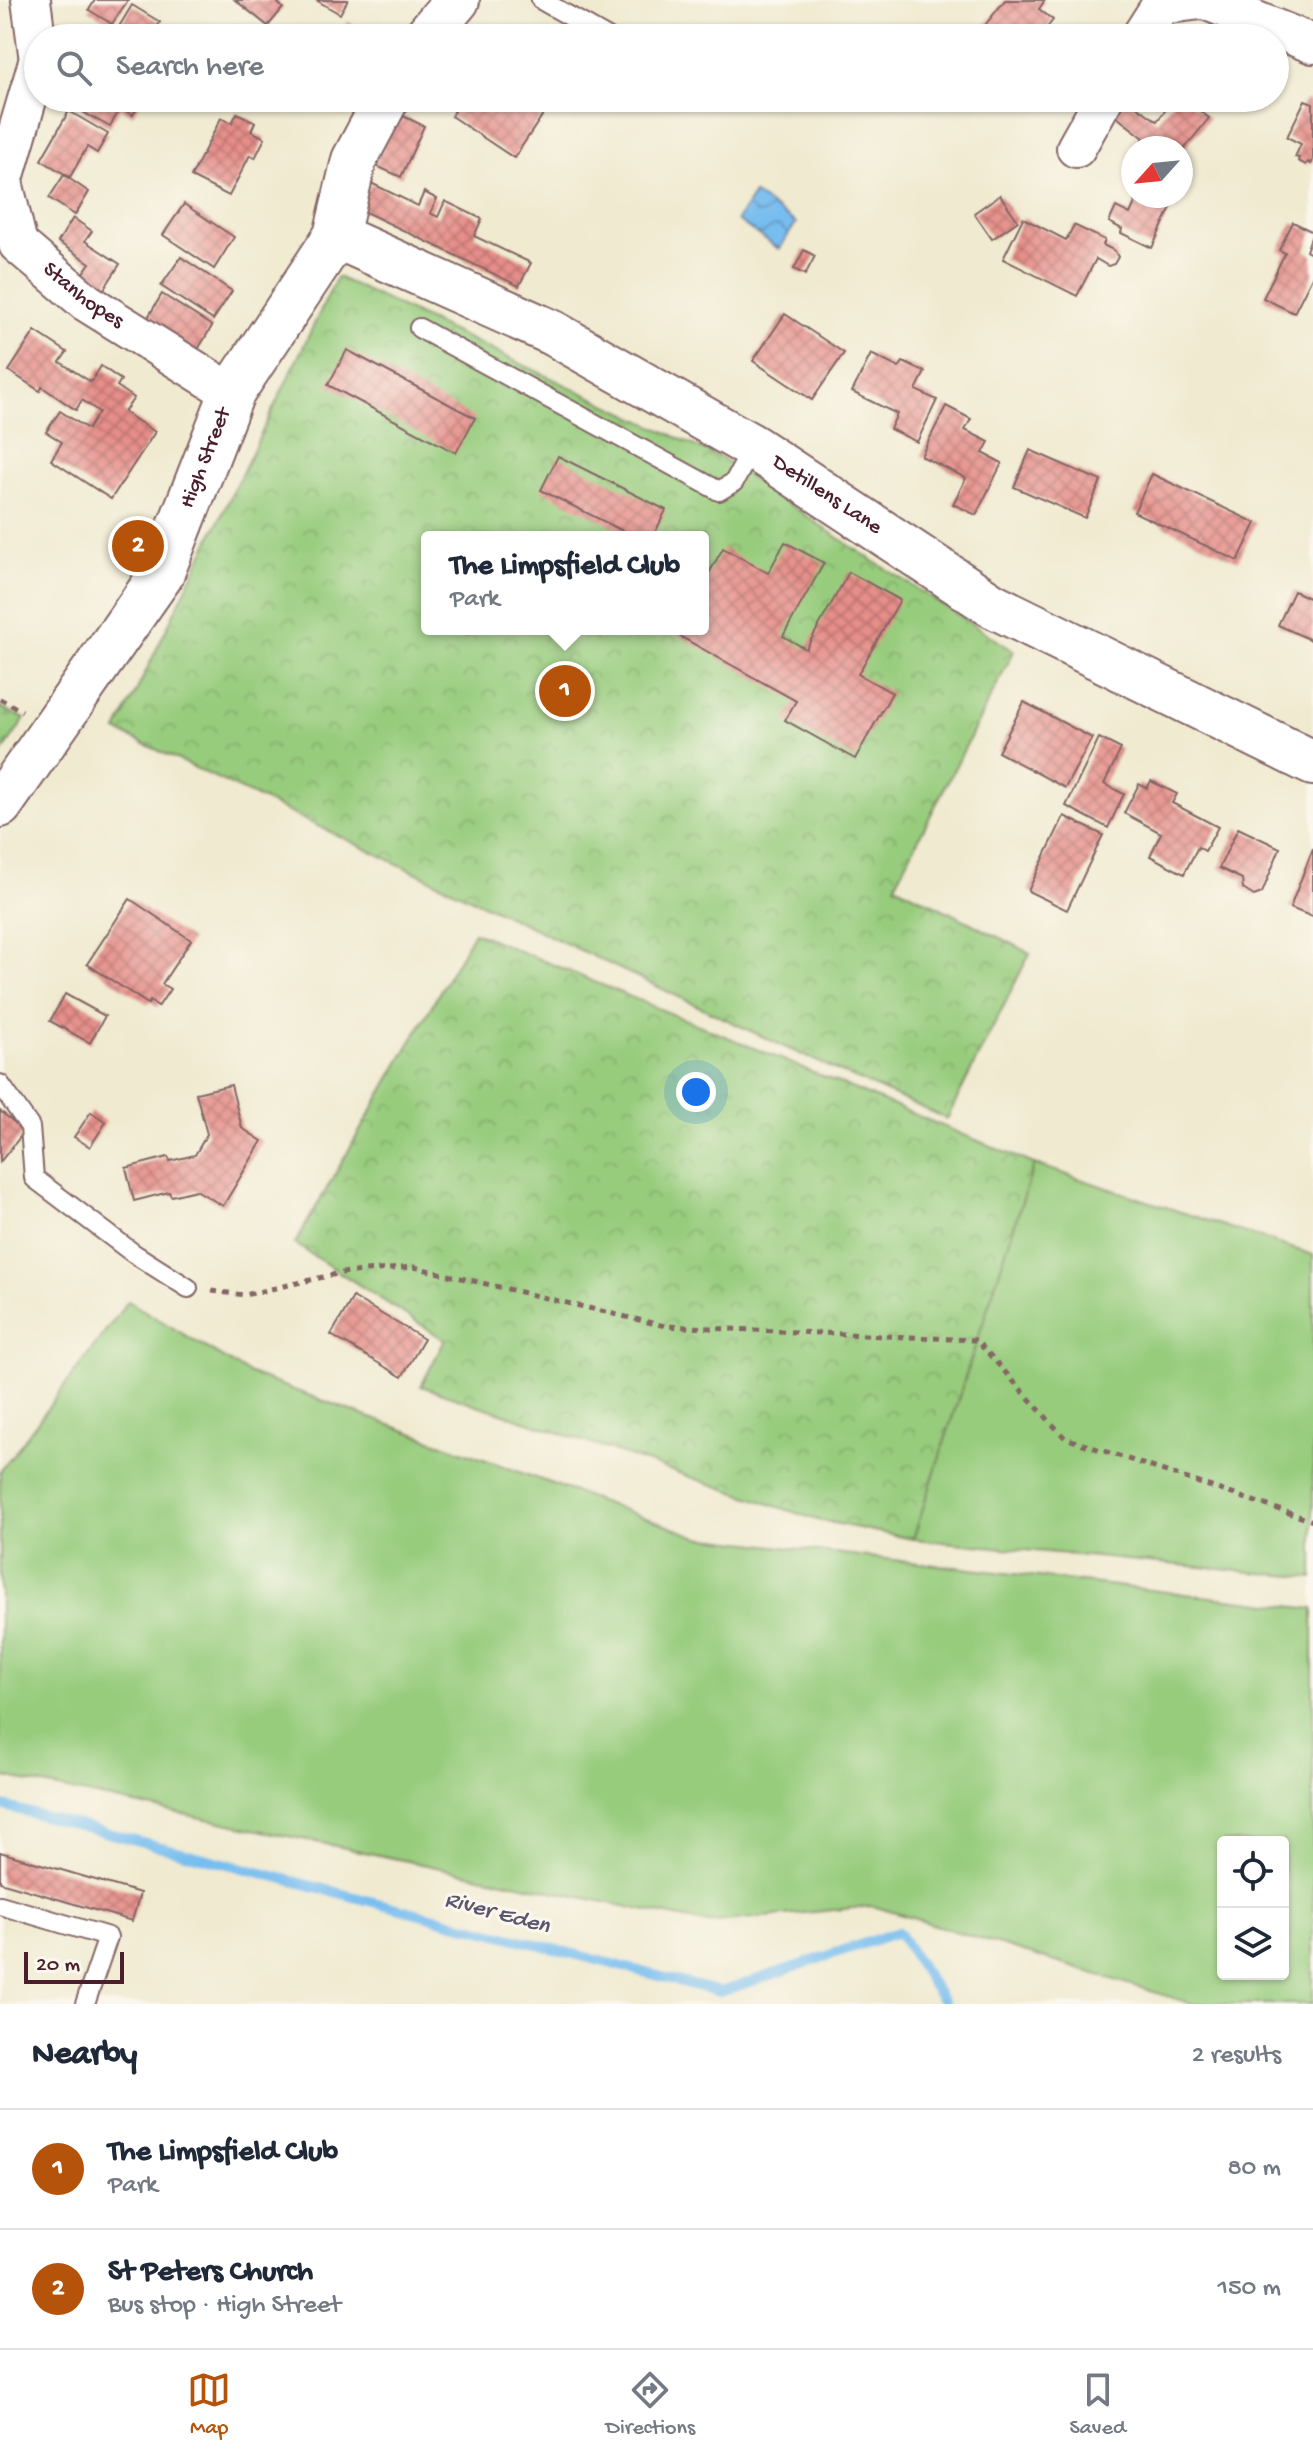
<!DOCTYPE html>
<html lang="en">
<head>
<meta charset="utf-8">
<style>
  :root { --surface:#fff; --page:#f6f6f7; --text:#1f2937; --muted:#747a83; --line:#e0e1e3; --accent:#b45309 }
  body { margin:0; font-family:"Gochi Hand",sans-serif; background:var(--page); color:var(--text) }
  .controls { position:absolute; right:24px; bottom:24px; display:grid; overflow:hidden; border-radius:8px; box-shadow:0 2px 6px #0004 }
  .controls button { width:72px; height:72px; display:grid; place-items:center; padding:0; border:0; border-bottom:2px solid var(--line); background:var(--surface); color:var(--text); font:40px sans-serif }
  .compass { position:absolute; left:1121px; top:136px; width:72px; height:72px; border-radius:50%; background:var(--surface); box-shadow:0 2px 6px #0004; rotate:243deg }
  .scale { position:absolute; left:24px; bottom:20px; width:100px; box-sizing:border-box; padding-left:8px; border:4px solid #4a1f2b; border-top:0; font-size:22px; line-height:28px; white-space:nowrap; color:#4a1f2b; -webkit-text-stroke:6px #fbf7ec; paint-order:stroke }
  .you { position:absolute; left:696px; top:1092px; width:28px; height:28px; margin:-20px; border:6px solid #fff; border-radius:50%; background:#1a73e8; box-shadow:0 0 0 12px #1a73e833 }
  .badge { display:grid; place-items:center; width:52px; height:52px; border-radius:50%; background:var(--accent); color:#fff; font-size:26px; font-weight:700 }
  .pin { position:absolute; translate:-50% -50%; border:4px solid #fff; box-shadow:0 2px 8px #0006 }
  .popup { position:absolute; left:421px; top:531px; width:288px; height:104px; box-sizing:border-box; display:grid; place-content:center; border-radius:8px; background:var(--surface); filter:drop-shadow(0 2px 6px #0005); font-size:26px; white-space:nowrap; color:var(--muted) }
  .popup b { font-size:30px; color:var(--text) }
  .popup::after { content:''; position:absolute; left:50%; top:100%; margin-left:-16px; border:16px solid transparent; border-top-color:var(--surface) }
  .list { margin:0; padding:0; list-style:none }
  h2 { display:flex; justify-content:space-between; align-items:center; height:104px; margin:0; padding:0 32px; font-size:34px }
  h2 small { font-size:26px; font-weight:400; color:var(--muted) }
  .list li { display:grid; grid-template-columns:52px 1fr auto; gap:24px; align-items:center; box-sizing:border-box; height:120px; padding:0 32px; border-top:2px solid var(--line) }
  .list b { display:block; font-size:30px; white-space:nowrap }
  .list p { margin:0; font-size:26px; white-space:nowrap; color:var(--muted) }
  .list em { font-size:26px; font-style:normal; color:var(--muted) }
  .icon { flex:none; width:44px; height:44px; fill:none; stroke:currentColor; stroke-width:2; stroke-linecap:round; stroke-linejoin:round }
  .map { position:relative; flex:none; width:1313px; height:2004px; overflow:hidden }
  .search { position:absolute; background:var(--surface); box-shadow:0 2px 6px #0004; left:24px; right:24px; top:24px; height:88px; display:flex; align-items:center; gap:20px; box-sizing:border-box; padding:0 28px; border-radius:44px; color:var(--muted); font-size:30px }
  .sheet { height:344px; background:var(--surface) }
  nav { display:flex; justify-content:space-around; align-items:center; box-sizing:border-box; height:112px; border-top:2px solid var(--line); background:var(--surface); font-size:22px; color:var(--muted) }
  nav a { display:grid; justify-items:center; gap:4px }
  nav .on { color:var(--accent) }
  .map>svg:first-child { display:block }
  .grass { fill:#97cc7d; stroke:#707654; stroke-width:2; fill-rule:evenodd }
  .cemetery { fill:url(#cemetery-stones); stroke:#707654; stroke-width:2 }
  .park { fill:url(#park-crowns); stroke:#707654; stroke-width:2; fill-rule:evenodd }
  .water { fill:url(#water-waves); stroke:#606e8d; stroke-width:2 }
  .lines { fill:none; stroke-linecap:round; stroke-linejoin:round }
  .stream { stroke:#77bdef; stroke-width:10 }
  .building { fill:url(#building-cross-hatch) }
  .lane-casing { stroke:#846665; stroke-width:22 }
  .street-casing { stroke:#846665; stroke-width:42 }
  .secondary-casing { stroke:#846665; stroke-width:48 }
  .path { stroke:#846665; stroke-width:5; stroke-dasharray:6 6; stroke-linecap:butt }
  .lane { stroke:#fff; stroke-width:18 }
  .street { stroke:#fff; stroke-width:38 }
  .secondary { stroke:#fff; stroke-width:44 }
  .labels { text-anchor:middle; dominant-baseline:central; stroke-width:6; stroke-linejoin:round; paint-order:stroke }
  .street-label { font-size:22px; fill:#4a1f2b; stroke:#fbf7ec }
  .water-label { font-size:24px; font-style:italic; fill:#5a5670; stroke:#fbf7ec }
</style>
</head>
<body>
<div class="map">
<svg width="1313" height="2004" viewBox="0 0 1313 2004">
  <defs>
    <pattern id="cemetery-stones" width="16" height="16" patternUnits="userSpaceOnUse" patternTransform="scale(2)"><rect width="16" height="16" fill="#97cc7d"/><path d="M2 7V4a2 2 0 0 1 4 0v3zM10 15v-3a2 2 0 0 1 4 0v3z" fill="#84af6c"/></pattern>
    <pattern id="park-crowns" width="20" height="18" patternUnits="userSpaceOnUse" patternTransform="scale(2)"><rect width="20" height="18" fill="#97cc7d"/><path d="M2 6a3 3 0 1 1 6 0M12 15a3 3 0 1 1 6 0" fill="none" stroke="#84af6c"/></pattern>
    <pattern id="water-waves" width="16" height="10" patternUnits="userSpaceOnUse" patternTransform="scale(2)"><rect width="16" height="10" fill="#77bdef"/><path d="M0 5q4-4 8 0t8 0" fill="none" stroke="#6499c2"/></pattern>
    <pattern id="building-cross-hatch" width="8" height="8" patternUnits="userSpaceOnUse" patternTransform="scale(2)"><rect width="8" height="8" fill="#e68e89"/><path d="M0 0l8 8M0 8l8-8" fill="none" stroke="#bc7370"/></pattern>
  </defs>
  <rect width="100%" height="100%" fill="#fbf7ec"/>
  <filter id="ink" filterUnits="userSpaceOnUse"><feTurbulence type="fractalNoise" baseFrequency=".0125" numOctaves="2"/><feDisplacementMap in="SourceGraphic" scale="16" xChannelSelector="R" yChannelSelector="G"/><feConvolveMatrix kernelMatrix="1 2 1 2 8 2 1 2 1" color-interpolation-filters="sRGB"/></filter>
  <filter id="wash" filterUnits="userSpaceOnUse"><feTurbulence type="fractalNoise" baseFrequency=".006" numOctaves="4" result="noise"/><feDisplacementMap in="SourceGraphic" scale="32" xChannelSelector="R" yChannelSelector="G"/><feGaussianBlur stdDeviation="1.8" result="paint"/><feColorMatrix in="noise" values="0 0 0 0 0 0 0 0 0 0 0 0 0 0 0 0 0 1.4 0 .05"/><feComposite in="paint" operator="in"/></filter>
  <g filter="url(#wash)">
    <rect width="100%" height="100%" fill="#f0ead0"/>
    <!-- grass -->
    <g class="grass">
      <path d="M1034,1164l279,91v323l-400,-39z"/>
      <path d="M128,1301l122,73 448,163 615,72v395h-120l-320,-98 -168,17 -705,-147v-304zM1223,1842h60v132h-60z"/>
    </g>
    <!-- cemetery -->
    <path class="cemetery" d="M0,707l25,12 -25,37z"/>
    <!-- park -->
    <g class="park">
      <path d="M337,277l384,181 131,89 162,104 -119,234 135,68 -83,166 -158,-70 -672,-318zM427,537h276v92h-276z"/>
      <path d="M474,932l560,232 -121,375 -99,-20 -393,-133 24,-46 -150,-96z"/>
    </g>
    <!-- water -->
    <path class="water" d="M754,194l42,29 -17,26 -42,-29z"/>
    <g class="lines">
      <!-- stream -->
      <path class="stream" d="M0,1805l720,187 178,-60 47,72"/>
    </g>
    <g id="blocks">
      <!-- building -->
      <g class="building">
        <path d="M95,0h33l-16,24 -23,-14z"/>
        <path d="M235,0h45l-2,3 5,5 -15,18z"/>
        <path d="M316,0h32l-8,14z"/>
        <path d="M1005,0h40l-6,9 14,11 -14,18h-46l-11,-9z"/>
        <path d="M132,5l28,17 -9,16h-39z"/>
        <path d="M1216,20l22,18h-37z"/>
        <path d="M348,21l26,17h-35z"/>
        <path d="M91,98h52l-10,17 -13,-7 -10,19 -27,-15z"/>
        <path d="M463,98h91l-40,60 -63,-42z"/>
        <path d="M1125,98l32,23 18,-23h8l26,20 -28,35v-5h-28l-10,-8 1,-2 -31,-24z"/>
        <path d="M1193,98h27l-10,13z"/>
        <path d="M1305,100l8,3v57l-2,4 -3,-2 -2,3 -8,-4 1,-3 -4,-1 6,-13 -14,-7z"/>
        <path d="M69,111l39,23 -11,19 -10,-6 -17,30 -29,-17z"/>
        <path d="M237,113l18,9 -4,9 14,7 -10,20 -5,-3 -21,41 -38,-19 30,-59 11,5z"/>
        <path d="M397,113l27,13 -23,51 -27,-12z"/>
        <path d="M64,175l25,17 -14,23 -26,-17z"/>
        <path d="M371,183l47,23 6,-14 13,7 -7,14 8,4 7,-16 37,18 -8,17 57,27 -12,23 -160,-77z"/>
        <path d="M1000,195l18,26 -26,18 -18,-26z"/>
        <path d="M1138,196h31l6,3 -23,49 -31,-15 1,-4 -13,-7 7,-15 14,7z"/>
        <path d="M184,204l50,33 -20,32 -51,-34z"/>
        <path d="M73,218l19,13 -7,10 35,23 -18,28 -22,-15 10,-14 -32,-21z"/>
        <path d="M1023,218l43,22 8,-15 31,15 -2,5 12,6 3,6 -4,7 -6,2 -12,-7 -19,37 -74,-37z"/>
        <path d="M1293,222l20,10 -7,19 7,4v20l-19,38 -31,-15 22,-45 -6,-3z"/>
        <path d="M804,250l11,6 -10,19 -11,-6z"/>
        <path d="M181,257l51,34 -19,29 -52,-34z"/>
        <path d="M162,294l50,32 -18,30 -50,-32z"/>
        <path d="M785,314l59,39 -32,47 -59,-39z"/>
        <path d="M35,331l32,21 -7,10 31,20 10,-16 20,14 -4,6 17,12 -10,14 31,20 -44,67 -60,-39 11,-18 -16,-10 14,-21 28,18 11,-17 -17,-12 -6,10 -34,-23 -2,4 -31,-20z"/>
        <path d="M347,350l128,68 -19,35 -128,-68z"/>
        <path d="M871,354l28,14 4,-6 22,10 -9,18 21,10 -20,42 -27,-13 7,-15 -45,-22z"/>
        <path d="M946,406l25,13 -6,11 24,12 -6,11 19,10 -26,52 -23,-11 13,-26 -45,-22z"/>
        <path d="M1030,450l71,31 -16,37 -71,-31z"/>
        <path d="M558,456l108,54 -13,27h-18l-94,-47z"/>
        <path d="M1152,474l104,49 -18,38 -104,-49z"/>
        <path d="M785,542l39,21 -41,73 23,13 43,-77 51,28 -42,74 34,19 -37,66 -70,-39 11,-19 -129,-72h36v-45l20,-36 45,25z"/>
        <path d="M1294,591l19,9v41l-35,-16z"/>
        <path d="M1024,702l68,36 -27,50 -67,-36z"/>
        <path d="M1099,738l22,11 -17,35 20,10 -16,34 -42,-22z"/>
        <path d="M1151,781l26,13 -5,9 46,24 -13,24 -7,-4 -14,27 -34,-18 11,-23 -37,-20 15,-29 8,4z"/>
        <path d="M1064,816l39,19 -36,75 -39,-19z"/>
        <path d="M1238,828l42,20 -18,45 -8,3 -11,-7 -1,-10 -23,-11z"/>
        <path d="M1313,848v69l-23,-9z"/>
        <path d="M130,899l61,41 -29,44 8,5 -12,18 -8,-6 -2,3 -61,-40z"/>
        <path d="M65,994l40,22 -15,27 -40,-22z"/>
        <path d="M231,1085l11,43 20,13 -39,65 -27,-16 -25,6 -2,-4 -35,9 -8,-33 42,-11 2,4 25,-6 12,-21 -11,-41z"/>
        <path d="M0,1111l25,20 -25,31z"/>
        <path d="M91,1112l15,10 -16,25 -16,-10z"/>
        <path d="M353,1297l71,42 -22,38 -71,-42z"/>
        <path d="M0,1852l140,41 -8,28 -132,-39z"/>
      </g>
    </g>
  </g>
  <g filter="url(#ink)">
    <use href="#blocks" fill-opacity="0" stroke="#846665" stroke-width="2"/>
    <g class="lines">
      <!-- lane casing -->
      <g class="lane-casing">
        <g id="lane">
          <path d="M541,0l67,38"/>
          <path d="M419,328l300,163 15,-9 19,-35"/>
          <path d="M0,1084l30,43 4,51 99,75 55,35"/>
          <path d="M0,1905l108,32 -23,67"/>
        </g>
      </g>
      <!-- street casing -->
      <g class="street-casing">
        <g id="street">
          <path d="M31,0l7,53"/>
          <path d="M1205,0l108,44"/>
          <path d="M1140,38l21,-33 40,-5"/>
          <path id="s1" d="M38,62l-35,120 15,62 68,58 146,91"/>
          <path d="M1076,148l28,-50"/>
        </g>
      </g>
      <!-- secondary casing -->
      <g class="secondary-casing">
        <g id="secondary">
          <path d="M425,38l32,-38"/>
          <path id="s2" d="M336,236l217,97 200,114 239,158 321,158"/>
          <path id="s3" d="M0,805l161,-230 71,-182 104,-157 18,-76 33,-62"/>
        </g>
      </g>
      <!-- path -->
      <g class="path">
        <path d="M0,699l22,12"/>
        <path d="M212,1291l33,4 96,-22 73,-6 251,59 311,14 89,98 248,83"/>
      </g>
      <!-- lane -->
      <use href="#lane" class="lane"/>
      <!-- street -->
      <use href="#street" class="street"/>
      <!-- secondary -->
      <use href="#secondary" class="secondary"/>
    </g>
  </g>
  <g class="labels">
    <!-- street labels -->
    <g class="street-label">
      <text stroke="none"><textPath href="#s1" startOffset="272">Stanhopes</textPath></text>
      <text stroke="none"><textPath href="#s3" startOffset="406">High Street</textPath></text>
      <text stroke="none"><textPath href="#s2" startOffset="556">Detillens Lane</textPath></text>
    </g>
    <!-- water labels -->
    <g class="water-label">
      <text transform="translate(497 1914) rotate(15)">River Eden</text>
    </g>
  </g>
</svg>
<div class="controls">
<button><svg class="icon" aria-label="locate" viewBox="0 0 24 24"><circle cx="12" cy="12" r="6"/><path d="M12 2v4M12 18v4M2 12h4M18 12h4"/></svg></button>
<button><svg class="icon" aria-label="layers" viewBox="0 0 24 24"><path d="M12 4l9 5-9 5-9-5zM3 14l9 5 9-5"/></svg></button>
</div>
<svg class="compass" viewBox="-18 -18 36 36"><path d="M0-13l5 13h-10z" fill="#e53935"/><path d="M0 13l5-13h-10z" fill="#747a83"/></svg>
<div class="scale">20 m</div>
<div class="you"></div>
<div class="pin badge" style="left:565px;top:691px">1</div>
<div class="popup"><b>The Limpsfield Club</b>Park</div>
<div class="pin badge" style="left:138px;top:546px">2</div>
<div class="search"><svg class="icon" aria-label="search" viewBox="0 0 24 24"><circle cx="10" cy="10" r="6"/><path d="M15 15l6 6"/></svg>Search here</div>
</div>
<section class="sheet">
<h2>Nearby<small>2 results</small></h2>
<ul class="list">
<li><span class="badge">1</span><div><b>The Limpsfield Club</b><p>Park</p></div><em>80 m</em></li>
<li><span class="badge">2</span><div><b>St Peters Church</b><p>Bus stop · High Street</p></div><em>150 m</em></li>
</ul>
</section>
<nav>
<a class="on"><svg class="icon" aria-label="map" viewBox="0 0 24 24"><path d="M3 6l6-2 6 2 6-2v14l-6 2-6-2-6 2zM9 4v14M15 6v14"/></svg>Map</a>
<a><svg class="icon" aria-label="directions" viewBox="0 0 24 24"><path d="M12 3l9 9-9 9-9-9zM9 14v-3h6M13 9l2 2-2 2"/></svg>Directions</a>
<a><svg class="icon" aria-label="saved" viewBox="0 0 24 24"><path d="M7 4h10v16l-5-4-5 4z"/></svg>Saved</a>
</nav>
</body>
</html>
